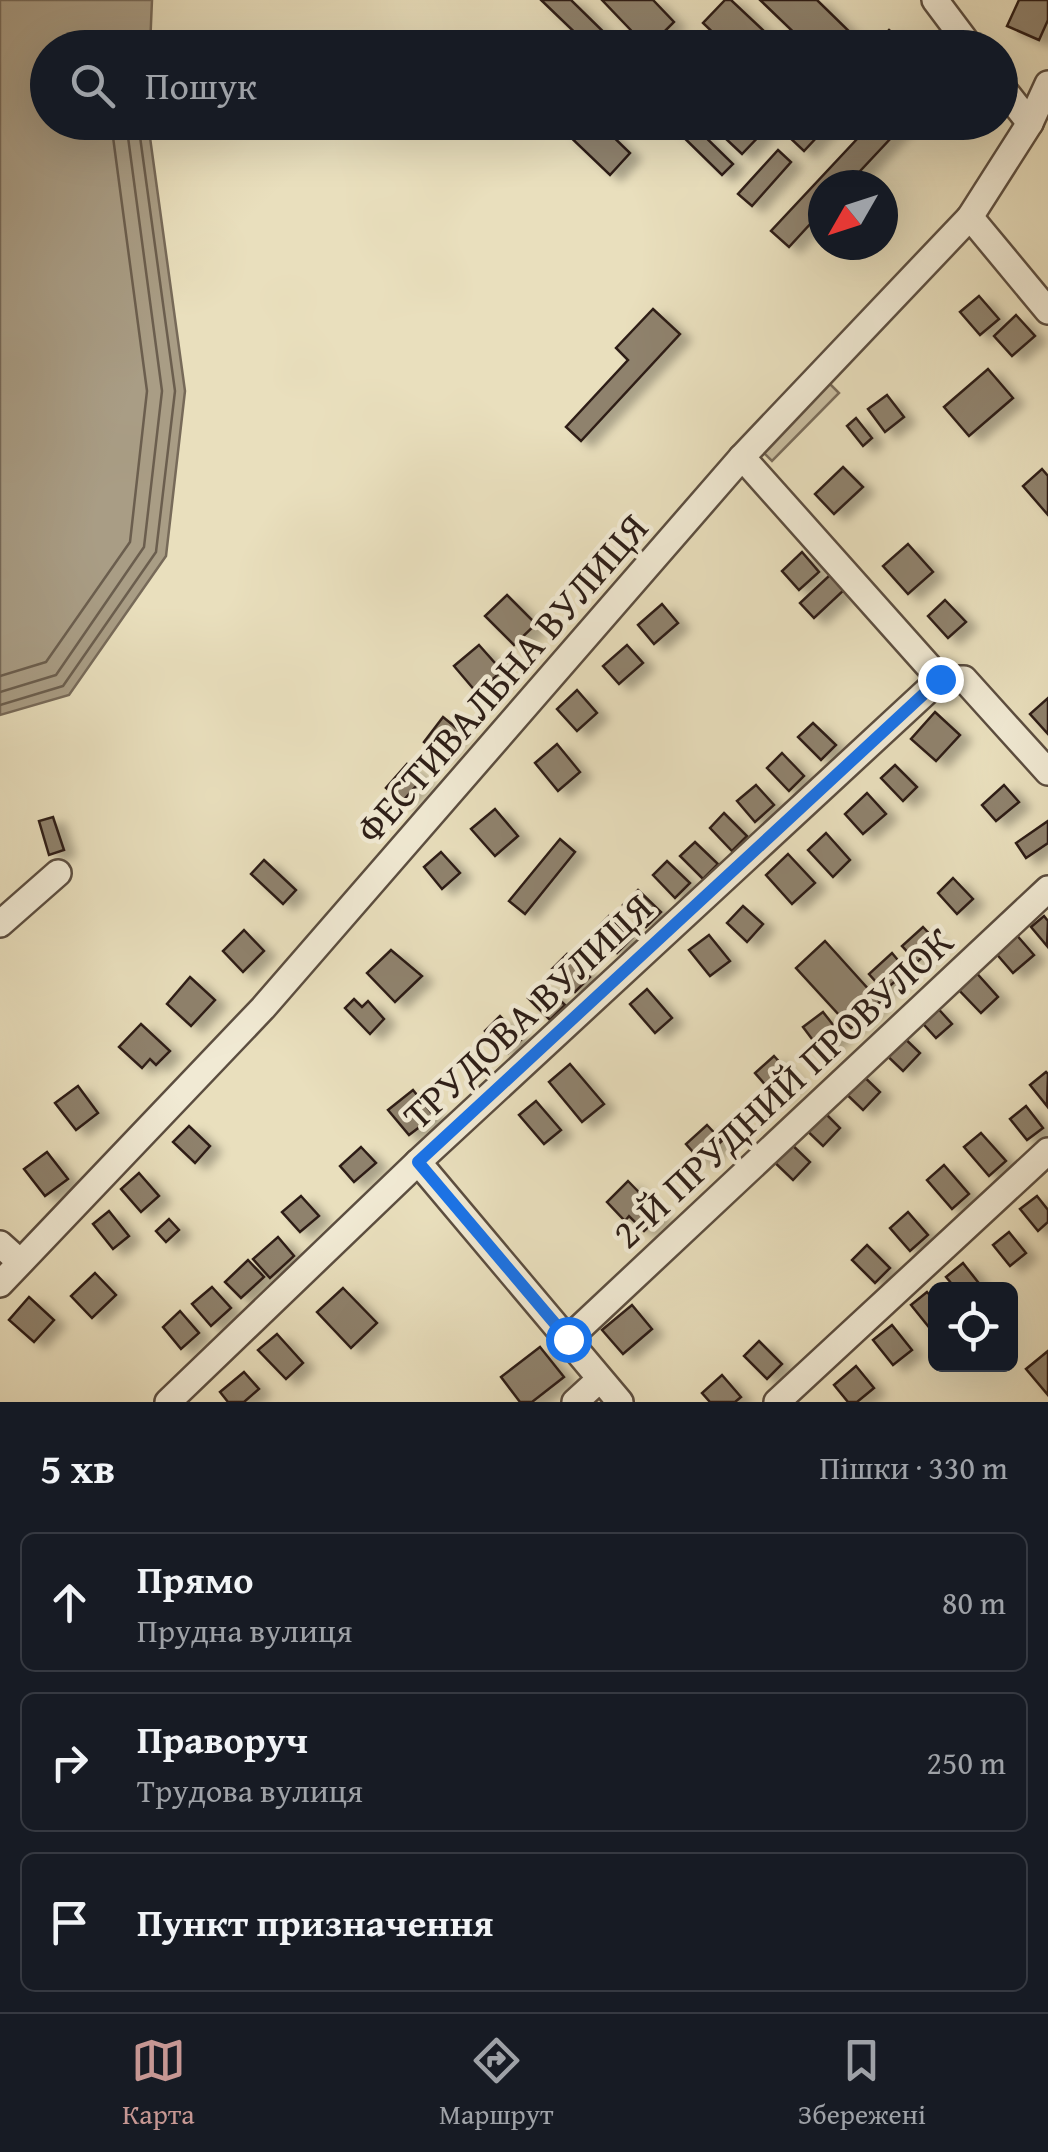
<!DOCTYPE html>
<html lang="uk">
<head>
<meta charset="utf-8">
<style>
  :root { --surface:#171b24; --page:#20242c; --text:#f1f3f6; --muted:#9ea1a6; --line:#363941; --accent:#c59692 }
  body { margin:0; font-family:"Gentium Book Plus",serif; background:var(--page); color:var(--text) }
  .controls { position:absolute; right:30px; bottom:30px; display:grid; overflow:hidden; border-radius:15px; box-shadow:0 10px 40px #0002 }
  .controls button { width:90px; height:90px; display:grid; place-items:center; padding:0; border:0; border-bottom:2px solid var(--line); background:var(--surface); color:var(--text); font:50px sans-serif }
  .compass { position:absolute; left:808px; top:170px; width:90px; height:90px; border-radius:50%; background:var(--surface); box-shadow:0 10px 40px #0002; rotate:231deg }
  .stop { position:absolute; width:30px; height:30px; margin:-22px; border:8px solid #1a73e8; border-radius:50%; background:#fff }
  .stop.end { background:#1a73e8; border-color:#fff; box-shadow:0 2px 10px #0008 }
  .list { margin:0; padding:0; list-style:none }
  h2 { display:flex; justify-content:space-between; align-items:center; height:130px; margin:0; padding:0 40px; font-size:42px }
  h2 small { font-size:32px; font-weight:400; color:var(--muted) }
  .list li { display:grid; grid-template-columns:65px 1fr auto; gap:30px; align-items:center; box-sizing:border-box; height:140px; margin:0 20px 20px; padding:0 20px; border:2px solid var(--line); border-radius:15px }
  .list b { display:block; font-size:38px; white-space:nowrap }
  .list p { margin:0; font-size:32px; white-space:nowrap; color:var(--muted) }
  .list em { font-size:32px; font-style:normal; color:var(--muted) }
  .icon { flex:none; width:55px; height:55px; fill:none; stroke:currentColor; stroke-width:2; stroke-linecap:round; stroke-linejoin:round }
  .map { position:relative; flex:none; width:1048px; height:1402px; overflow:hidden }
  .search { position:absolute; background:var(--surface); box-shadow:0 10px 40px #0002; left:30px; right:30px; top:30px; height:110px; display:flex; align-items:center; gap:25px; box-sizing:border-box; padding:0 35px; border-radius:55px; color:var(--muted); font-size:38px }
  .sheet { height:610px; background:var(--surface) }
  nav { display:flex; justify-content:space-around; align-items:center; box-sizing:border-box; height:140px; border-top:2px solid var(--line); background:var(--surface); font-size:28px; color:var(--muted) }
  nav a { display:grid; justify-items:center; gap:5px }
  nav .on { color:var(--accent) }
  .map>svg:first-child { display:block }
  .green { fill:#c9bea1; stroke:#7b6e5c; stroke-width:2.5 }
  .water { fill:#a99d85; stroke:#776a59; stroke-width:2.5 }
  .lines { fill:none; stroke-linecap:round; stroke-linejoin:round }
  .shore { stroke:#6b5e4e; stroke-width:2.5 }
  .building { fill:#8f826d; stroke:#2d1e17; stroke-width:2.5; filter:url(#shadow) }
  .minor-casing { stroke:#5c4e40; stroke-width:30 }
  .minor { stroke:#f1ead4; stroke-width:25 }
  .route { stroke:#1a73e8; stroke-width:12 }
  .labels { text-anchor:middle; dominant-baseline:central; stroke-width:9; stroke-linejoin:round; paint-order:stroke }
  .street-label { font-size:40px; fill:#2d1e17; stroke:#f1ead4 }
</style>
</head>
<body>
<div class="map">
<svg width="1048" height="1402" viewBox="0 0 1048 1402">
  <defs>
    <filter id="shadow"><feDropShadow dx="11" dy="6" stdDeviation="5" flood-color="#0004"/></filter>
  </defs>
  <rect width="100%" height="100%" fill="#e9dfbd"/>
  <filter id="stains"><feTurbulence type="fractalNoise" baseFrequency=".002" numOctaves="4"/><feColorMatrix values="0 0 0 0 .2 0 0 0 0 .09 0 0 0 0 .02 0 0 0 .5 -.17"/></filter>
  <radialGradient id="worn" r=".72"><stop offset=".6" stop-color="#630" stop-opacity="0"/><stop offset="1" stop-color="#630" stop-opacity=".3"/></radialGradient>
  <!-- green -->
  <path class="green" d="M824,378l15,15 -67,68 -14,-14z"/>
  <!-- water -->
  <path class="water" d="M0,0h152l-2,47 -102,1v74l100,1 37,268 -19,165 -97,139 -69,20z"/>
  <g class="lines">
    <!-- shore -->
    <g class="shore">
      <path d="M0,676l46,-14 84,-120 17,-151 -36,-269"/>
      <path d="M0,692l56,-17 88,-128 18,-156 -36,-269"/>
      <path d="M0,705l63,-19 93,-134 19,-161 -37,-269"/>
    </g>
  </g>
  <!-- building -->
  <g class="building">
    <path d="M541,0h30l49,48h-29z"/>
    <path d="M602,0h51l21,22 -26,26z"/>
    <path d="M725,0h6l51,48h-53l-26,-25z"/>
    <path d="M760,0h57l40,39 -8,9h-39z"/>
    <path d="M1019,0h29v20l-9,20 -32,-14z"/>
    <path d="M889,30l15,14 -32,4z"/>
    <path d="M572,122h26l32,31 -20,22 -46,-44z"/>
    <path d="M668,122h22l43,42 -11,11z"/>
    <path d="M708,122h44l11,10 -21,22z"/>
    <path d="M802,122h29l-27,29 -15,-14z"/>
    <path d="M873,122h33l-59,63h-24v25l-34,37 -18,-16z"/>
    <path d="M778,150l13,12 -39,44 -14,-12z"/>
    <path d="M979,296l20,23 -19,16 -20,-23z"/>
    <path d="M653,309l27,25 -99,107 -15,-14 62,-67 -12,-12z"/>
    <path d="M1016,315l19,21 -23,20 -18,-20z"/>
    <path d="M988,369l25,29 -44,38 -25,-29z"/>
    <path d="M887,395l17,22 -19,15 -17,-23z"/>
    <path d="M856,418l16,20 -9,8 -16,-20z"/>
    <path d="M843,467l20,20 -29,27 -19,-20z"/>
    <path d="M1042,469l6,7v39l-25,-29z"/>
    <path d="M908,544l25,28 -25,22 -25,-28z"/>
    <path d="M802,552l17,20 -20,18 -17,-19z"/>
    <path d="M830,575l14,15 -30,28 -14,-15z"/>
    <path d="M507,595l29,29 -22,21 -29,-29z"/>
    <path d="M945,600l21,22 -18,16 -20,-22z"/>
    <path d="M662,604l16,19 -24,21 -16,-19z"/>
    <path d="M479,645l23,26 -25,22 -23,-27z"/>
    <path d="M627,645l16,18 -24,21 -16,-18z"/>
    <path d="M577,690l20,23 -20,18 -20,-22z"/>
    <path d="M1048,698v36l-18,-20z"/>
    <path d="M935,712l25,23 -24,26 -25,-22z"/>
    <path d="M443,717l16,13 -19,24 -16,-12z"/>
    <path d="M813,723l23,22 -15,15 -23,-23z"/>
    <path d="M557,744l23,28 -22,19 -23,-28z"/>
    <path d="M782,753l22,23 -15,15 -22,-23z"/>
    <path d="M407,764l16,14 -21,24 -16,-14z"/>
    <path d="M895,765l22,22 -14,14 -22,-23z"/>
    <path d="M756,785l18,20 -19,17 -18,-21z"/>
    <path d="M1004,785l15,17 -23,19 -14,-16z"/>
    <path d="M867,793l19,21 -23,20 -18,-20z"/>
    <path d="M495,809l23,27 -23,20 -24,-27z"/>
    <path d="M724,813l23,23 -15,15 -22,-23z"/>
    <path d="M53,817l11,33 -15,5 -10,-34z"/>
    <path d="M1048,821v22l-22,15 -10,-15z"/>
    <path d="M826,833l24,27 -17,17 -25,-27z"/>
    <path d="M560,839l15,13 -50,62 -16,-13z"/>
    <path d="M695,842l23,22 -15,15 -23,-23z"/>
    <path d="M441,852l19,21 -18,16 -18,-22z"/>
    <path d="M788,854l27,29 -23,21 -26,-29z"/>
    <path d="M264,860l32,30 -13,14 -32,-30z"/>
    <path d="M667,861l23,22 -15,15 -22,-23z"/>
    <path d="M953,878l20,21 -16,15 -19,-21z"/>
    <path d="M638,890l23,22 -15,15 -23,-22z"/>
    <path d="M743,906l20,18 -16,18 -20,-19z"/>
    <path d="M609,916l23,22 -15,15 -23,-22z"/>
    <path d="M1044,916l4,5 -1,25 -16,-19z"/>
    <path d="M923,927l15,16 -21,19 -15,-16z"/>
    <path d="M244,930l20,21 -21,21 -20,-21z"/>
    <path d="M1014,932l20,23 -21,18 -20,-23z"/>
    <path d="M709,935l21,26 -20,15 -21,-26z"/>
    <path d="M825,941l55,61 -29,26 -55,-60z"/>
    <path d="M391,950l31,26 -27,26 -28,-29z"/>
    <path d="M892,953l15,18 -23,20 -15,-17z"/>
    <path d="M567,954l23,23 -15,15 -23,-23z"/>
    <path d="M973,969l25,28 -17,16 -26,-27z"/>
    <path d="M190,977l25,23 -24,26 -24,-22z"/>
    <path d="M543,983l22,22 -15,15 -22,-22z"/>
    <path d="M647,989l25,29 -17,15 -25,-29z"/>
    <path d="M354,999l8,8 6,-6 16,18 -14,15 -25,-26z"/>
    <path d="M933,1003l19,21 -16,14 -19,-21z"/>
    <path d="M823,1012l18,23 -20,16 -18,-24z"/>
    <path d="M500,1016l22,23 -14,14 -23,-22z"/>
    <path d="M141,1024l29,27 -14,14 -6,-6 -8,9 -23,-21z"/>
    <path d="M897,1031l23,22 -17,18 -23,-22z"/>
    <path d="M774,1056l21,23 -19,18 -21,-24z"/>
    <path d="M570,1064l34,40 -22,18 -33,-40z"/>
    <path d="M857,1070l23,22 -17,18 -23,-22z"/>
    <path d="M1046,1072l2,2 -1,32 -17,-21z"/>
    <path d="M78,1086l20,27 -22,17 -21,-27z"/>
    <path d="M413,1090l21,26 -25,19 -21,-25z"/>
    <path d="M536,1101l25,29 -17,14 -25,-29z"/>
    <path d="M818,1106l22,22 -17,18 -23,-22z"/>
    <path d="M1026,1106l17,22 -16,12 -17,-21z"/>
    <path d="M707,1125l15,16 -22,19 -14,-16z"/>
    <path d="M189,1126l21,20 -15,17 -22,-21z"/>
    <path d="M981,1133l25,28 -17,15 -25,-29z"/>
    <path d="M787,1140l23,22 -17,18 -23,-22z"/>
    <path d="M361,1147l15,16 -22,19 -14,-16z"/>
    <path d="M47,1152l21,27 -23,17 -21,-27z"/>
    <path d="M944,1165l25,29 -17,15 -25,-29z"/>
    <path d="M139,1173l20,23 -18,16 -20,-23z"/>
    <path d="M628,1181l33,34 -17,16 -15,-15 -4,5 -18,-19z"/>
    <path d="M301,1196l18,20 -19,16 -18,-20z"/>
    <path d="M1037,1196l11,14v12l-10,9 -18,-22z"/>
    <path d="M109,1211l20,25 -16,13 -20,-25z"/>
    <path d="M908,1212l20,23 -18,16 -20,-23z"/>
    <path d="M169,1219l10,11 -13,12 -10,-11z"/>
    <path d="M1009,1232l17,21 -16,13 -17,-21z"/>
    <path d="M278,1237l16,19 -24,22 -17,-19z"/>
    <path d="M867,1245l23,23 -15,15 -23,-23z"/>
    <path d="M248,1260l16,17 -23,21 -16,-16z"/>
    <path d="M963,1263l18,23 -4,4h-20l-11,-13z"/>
    <path d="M95,1273l21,22 -24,23 -21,-22z"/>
    <path d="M212,1287l19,21 -20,18 -19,-22z"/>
    <path d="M343,1288l34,35 -26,25 -34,-36z"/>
    <path d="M927,1292l9,10 -4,29 -21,-26z"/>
    <path d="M29,1297l25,23 -20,22 -25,-22z"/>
    <path d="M632,1305l20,24 -29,25 -21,-24z"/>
    <path d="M180,1311l19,22 -18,16 -18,-22z"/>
    <path d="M892,1325l20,25 -19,15 -20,-25z"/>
    <path d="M277,1334l26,29 -17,16 -28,-29z"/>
    <path d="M759,1341l23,23 -15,15 -23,-23z"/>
    <path d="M540,1347l24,30 -32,25h-12l-19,-25z"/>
    <path d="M1048,1351v44l-22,-26z"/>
    <path d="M856,1366l18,22 -17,14h-9l-14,-17z"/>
    <path d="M244,1372l15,17 -15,13h-16l-8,-10z"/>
    <path d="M722,1375l19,22 -6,5h-25l-8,-9z"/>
  </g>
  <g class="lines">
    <!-- minor casing -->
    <g class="minor-casing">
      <g id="minor">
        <path d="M935,0l36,48"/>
        <path d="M1000,85l30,38"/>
        <path d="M970,217l78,94"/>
        <path d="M742,457l198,222h24l84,93"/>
        <path d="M0,924l58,-51"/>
        <path d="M418,1162l202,240"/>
        <path d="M0,1244l20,18"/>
        <path d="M0,1284l263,-276 479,-551 228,-240 60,-94 18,-39"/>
        <path d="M568,1339l480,-450"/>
        <path d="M168,1402l250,-240 522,-483"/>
        <path d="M575,1402l24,-22"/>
        <path d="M777,1402l271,-251"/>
      </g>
    </g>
    <!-- minor -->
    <use href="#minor" class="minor"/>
  </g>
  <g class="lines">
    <!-- route -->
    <path class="route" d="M568,1339l-150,-177 522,-483"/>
  </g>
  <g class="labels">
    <!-- street labels -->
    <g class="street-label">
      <text transform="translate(501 678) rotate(-49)">ФЕСТИВАЛЬНА ВУЛИЦЯ</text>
      <text transform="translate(527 1011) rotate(-43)">ТРУДОВА ВУЛИЦЯ</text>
      <text transform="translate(782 1087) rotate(-43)">2-Й ПРУДНИЙ ПРОВУЛОК</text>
    </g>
  </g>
  <rect width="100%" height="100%" filter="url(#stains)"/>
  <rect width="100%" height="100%" fill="url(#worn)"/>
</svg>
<div class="controls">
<button><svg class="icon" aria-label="locate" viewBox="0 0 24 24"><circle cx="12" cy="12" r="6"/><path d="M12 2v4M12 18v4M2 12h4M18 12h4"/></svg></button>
</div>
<svg class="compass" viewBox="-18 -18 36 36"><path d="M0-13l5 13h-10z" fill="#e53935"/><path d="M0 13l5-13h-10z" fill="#9ea1a6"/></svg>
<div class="stop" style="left:568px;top:1339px"></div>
<div class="stop end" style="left:940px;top:679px"></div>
<div class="search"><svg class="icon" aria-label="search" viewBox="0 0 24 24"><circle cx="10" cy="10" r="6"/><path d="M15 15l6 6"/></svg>Пошук</div>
</div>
<section class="sheet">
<h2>5 хв<small>Пішки · 330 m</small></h2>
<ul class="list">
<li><svg class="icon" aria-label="ahead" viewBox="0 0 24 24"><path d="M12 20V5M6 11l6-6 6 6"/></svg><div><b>Прямо</b><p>Прудна вулиця</p></div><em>80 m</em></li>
<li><svg class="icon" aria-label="right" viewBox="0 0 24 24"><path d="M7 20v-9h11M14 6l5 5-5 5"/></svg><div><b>Праворуч</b><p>Трудова вулиця</p></div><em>250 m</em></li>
<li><svg class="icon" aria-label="arrive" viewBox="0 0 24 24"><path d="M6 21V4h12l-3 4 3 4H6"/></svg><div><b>Пункт призначення</b></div></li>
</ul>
</section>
<nav>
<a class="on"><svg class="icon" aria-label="map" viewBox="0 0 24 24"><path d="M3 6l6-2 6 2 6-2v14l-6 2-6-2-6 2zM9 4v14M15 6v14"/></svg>Карта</a>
<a><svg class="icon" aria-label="directions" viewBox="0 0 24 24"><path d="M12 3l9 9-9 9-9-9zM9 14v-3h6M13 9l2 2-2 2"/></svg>Маршрут</a>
<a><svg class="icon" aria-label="saved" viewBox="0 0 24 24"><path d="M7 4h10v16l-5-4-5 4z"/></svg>Збережені</a>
</nav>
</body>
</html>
